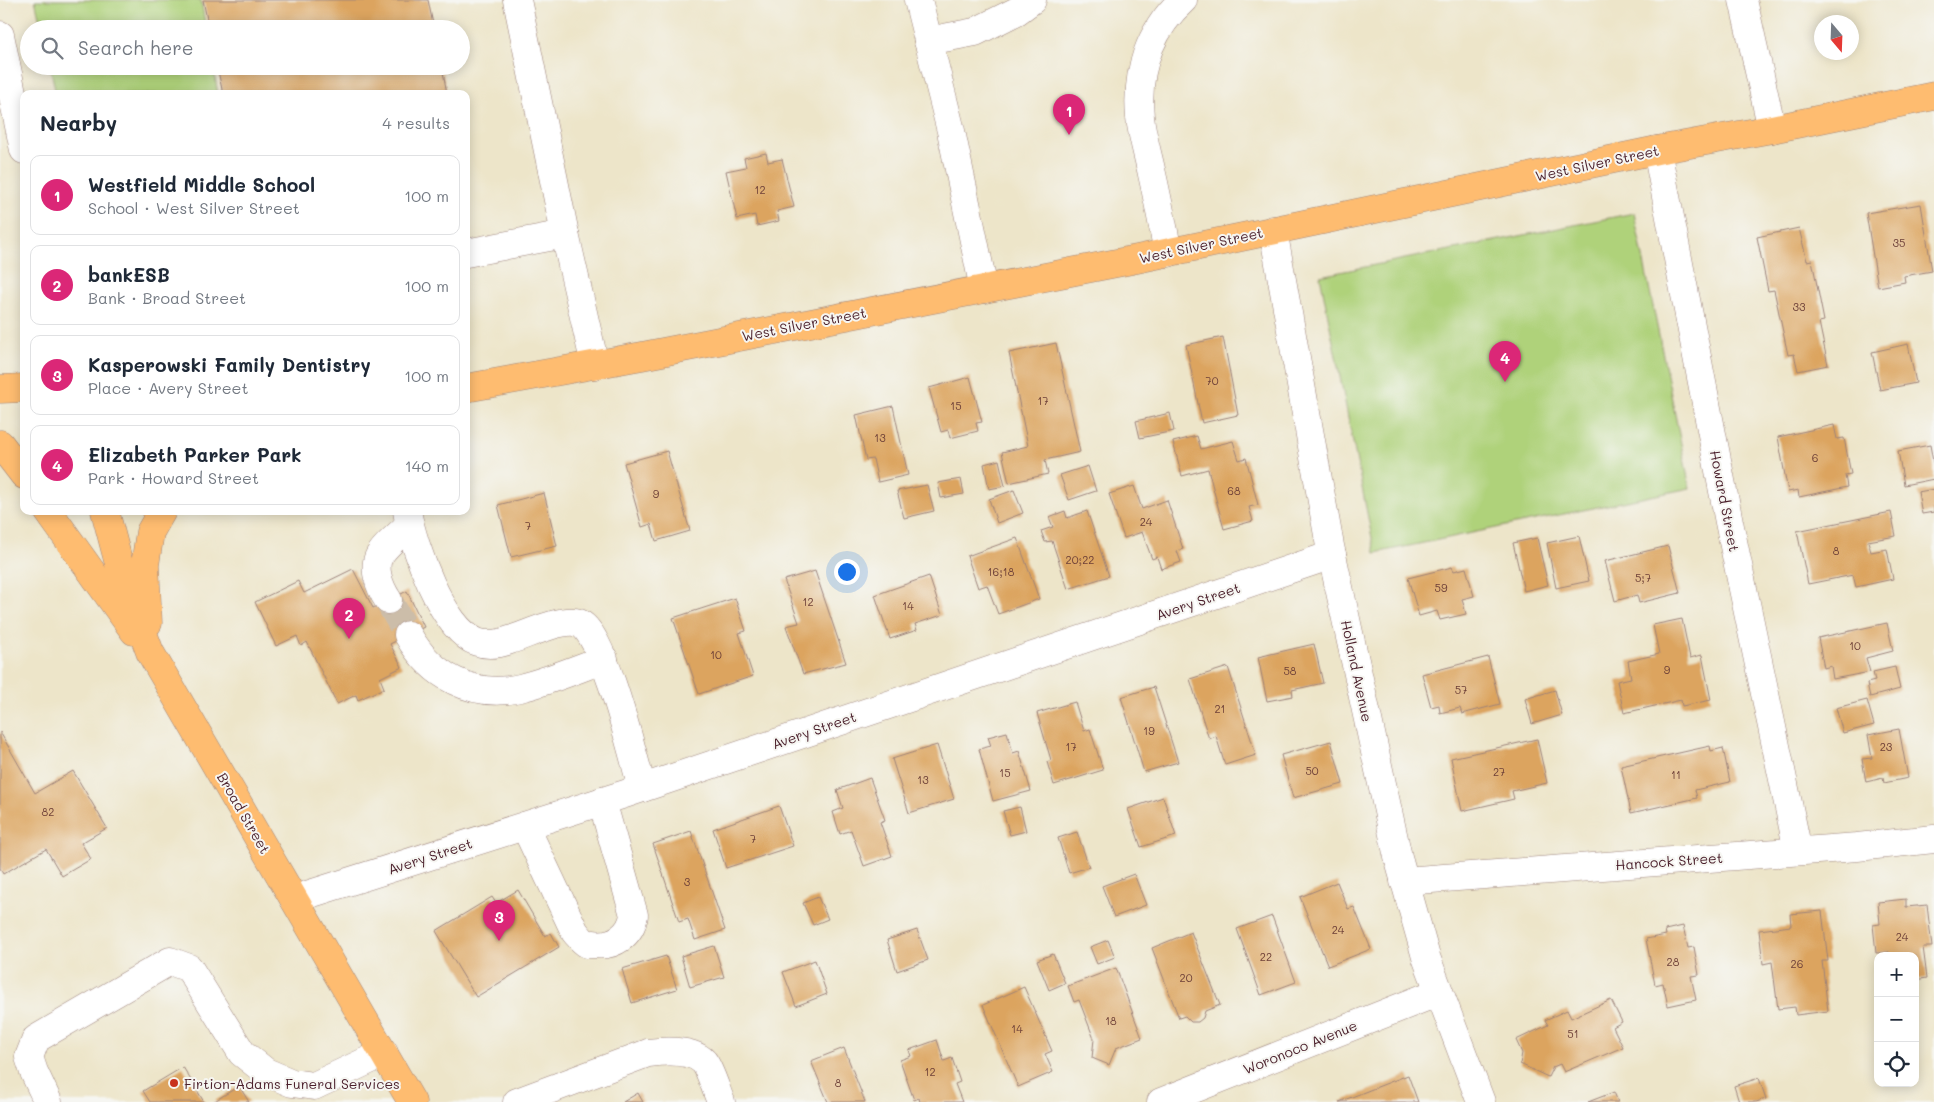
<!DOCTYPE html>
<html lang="en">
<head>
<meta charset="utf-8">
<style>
  :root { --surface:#fff; --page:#f2f2f3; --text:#1f2937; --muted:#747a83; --line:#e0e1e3; --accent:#db2777 }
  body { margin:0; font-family:Mali,sans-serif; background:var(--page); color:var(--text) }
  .controls { position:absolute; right:15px; bottom:15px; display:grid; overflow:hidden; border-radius:10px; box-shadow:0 2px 12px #0003 }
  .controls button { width:45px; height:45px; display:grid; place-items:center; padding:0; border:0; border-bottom:1px solid var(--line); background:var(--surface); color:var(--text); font:25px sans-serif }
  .compass { position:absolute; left:1814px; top:15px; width:45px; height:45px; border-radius:50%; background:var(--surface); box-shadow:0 2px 12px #0003; rotate:161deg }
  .you { position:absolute; left:846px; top:571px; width:18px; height:18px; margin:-12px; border:4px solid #fff; border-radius:50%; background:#1a73e8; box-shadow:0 0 0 8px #1a73e833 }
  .badge { display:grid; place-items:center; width:32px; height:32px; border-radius:50%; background:var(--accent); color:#fff; font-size:16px; font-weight:700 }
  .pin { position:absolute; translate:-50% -41px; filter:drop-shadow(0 1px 2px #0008) }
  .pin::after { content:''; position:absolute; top:26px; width:18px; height:15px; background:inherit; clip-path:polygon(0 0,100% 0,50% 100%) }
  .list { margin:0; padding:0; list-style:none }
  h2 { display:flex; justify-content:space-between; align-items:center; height:65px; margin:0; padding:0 20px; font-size:21px }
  h2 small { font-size:16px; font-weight:400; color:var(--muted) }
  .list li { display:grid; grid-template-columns:32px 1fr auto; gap:15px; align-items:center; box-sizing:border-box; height:80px; margin:0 10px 10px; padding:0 10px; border:1px solid var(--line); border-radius:10px }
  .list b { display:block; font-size:19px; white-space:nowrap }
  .list p { margin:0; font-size:16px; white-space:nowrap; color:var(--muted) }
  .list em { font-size:16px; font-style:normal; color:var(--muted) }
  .icon { flex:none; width:28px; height:28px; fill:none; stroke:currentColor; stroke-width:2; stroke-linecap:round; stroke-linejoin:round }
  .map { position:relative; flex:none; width:1934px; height:1102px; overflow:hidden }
  .search { position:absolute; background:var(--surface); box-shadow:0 2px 12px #0003; left:20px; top:20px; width:450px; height:55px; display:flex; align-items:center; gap:12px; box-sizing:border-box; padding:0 18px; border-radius:28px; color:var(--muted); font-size:19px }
  .panel { position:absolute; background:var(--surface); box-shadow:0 2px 12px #0003; left:20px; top:90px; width:450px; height:425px; border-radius:10px }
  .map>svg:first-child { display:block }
  .green { fill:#afd27a; stroke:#7c7852 }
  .building { fill:#dca45f }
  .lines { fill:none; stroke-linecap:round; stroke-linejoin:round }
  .minor-tunnel { stroke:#ccbda9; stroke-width:28; stroke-dasharray:28 14; stroke-linecap:butt }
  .minor-casing { stroke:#9c827a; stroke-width:29 }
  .major-casing { stroke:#9c827a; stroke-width:29 }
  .highway-casing { stroke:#9c827a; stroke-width:29 }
  .minor { stroke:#fff; stroke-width:28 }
  .major { stroke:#febc70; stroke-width:28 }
  .highway { stroke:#febc70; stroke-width:28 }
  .poi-dot { fill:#c8321e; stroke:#f6f6f2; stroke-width:2 }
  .labels { text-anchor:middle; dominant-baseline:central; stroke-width:4; stroke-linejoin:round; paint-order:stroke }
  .number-label { font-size:11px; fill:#6e4038 }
  .street-label { font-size:14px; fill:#4a1f2b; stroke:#f6f6f2 }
  .poi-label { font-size:14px; fill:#4a1f2b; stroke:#f6f6f2; text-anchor:start }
</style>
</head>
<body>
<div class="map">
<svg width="1934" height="1102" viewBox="0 0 1934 1102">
  <rect width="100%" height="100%" fill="#f6f6f2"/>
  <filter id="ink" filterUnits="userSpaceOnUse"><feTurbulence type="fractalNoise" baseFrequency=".02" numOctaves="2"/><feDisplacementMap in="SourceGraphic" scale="10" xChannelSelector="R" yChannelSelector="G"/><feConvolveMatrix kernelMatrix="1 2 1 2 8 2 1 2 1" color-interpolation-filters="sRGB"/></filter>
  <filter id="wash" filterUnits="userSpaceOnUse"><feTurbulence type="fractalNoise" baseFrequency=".0096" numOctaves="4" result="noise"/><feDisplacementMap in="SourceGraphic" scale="20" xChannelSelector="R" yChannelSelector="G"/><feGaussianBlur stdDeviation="1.12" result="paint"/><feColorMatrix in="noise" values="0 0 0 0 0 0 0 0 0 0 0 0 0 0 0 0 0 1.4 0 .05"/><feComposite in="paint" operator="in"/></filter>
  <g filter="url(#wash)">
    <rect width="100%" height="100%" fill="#ede5c9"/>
    <!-- green -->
    <g class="green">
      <path d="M35,0h166l5,29h-164z"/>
      <path d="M50,66h163l5,28h-162z"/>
      <path d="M1634,213l56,275 -315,65 -55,-277z"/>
    </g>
    <g id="blocks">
      <!-- building -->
      <g class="building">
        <path d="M203,0h225l6,29h-225z"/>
        <path d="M217,66h225l5,28h-224z"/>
        <path d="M766,153l2,9 14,-3 12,48 -17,4 2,10 -22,5 -2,-11 -18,4 -11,-48 20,-4 -2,-9z"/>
        <path d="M1921,204l11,67 -28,5 1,6 -27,5 -12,-74z"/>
        <path d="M1799,228l8,33 5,-1 12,61 -5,1 9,43 -30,6 -4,-17 -6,1 -14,-65 -6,1 -11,-54z"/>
        <path d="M1223,337l15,78 -36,8 -16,-78z"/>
        <path d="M1056,343l24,109 -35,8 3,14 -39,9 -7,-31 26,-6 -19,-93z"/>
        <path d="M1908,344l8,39 -36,7 -8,-38z"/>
        <path d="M970,377l12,45 -6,1 2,8 -28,7 -2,-8 -7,2 -12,-44z"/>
        <path d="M893,406l15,69 -30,7 -5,-23 -7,1 -10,-45z"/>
        <path d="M1170,413l4,18 -34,7 -4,-17z"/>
        <path d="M1834,425l3,14 7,-1 7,36 -6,1 2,12 -48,10 -1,-7 -10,2 -10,-55z"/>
        <path d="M1197,436l4,13 32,-8 6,19 7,-2 12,47 -9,2 4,14 -29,8 -16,-60 -26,7 -9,-34z"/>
        <path d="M1930,445l4,22v12l-30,6 -6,-34z"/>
        <path d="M667,451l23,80 -34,10 -5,-17 -9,3 -18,-64z"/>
        <path d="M999,460l6,26 -16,3 -5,-25z"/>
        <path d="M1088,466l8,25 -27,9 -9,-25z"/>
        <path d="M961,479l3,15 -23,4 -3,-15z"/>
        <path d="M927,485l7,26 -30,7 -7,-27z"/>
        <path d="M1134,486l8,23 25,-9 16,49 -6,2 4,11 -20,7 -4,-12 -5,2 -10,-27 -18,6 -15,-44z"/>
        <path d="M1934,489v23l-12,2 -4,-22z"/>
        <path d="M1014,490l9,23 -26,10 -8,-24z"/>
        <path d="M544,493l13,53 -46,11 -13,-52z"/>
        <path d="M1065,511l2,7 20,-7 22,65 -41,13 -16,-48 -7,1 -4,-11 12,-4 -4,-10z"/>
        <path d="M1891,512l5,24 -28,5 3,11 16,-3 6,30 -37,8 -3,-12 -45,9 -11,-53z"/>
        <path d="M1579,536l10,45 -33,7 -9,-45z"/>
        <path d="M1017,538l22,61 -41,15 -11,-29 -9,3 -11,-32z"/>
        <path d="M1537,538l11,47 -24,6 -11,-48z"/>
        <path d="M1668,546l12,47 -41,10 -2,-8 -22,6 -10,-40z"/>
        <path d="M1452,567l2,4 12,-3 8,28 -12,3 4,15 -26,6 -3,-9 -18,5 -11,-38z"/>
        <path d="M353,569l20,39 34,-17 17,36 -34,17 12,23 -22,11 4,10 -26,12 -2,-5 -19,9 -30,-62 -6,4 -4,-10 -21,10 -21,-44 43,-21 6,12z"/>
        <path d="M815,571l31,92 -43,11 -17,-48 13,-3 -15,-43z"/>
        <path d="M929,576l13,39 -27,9 2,6 -27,9 -15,-44z"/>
        <path d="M735,598l11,33 -7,2 14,43 -54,18 -26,-76z"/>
        <path d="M1682,619l8,39 12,-3 9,45 -29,6 -1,-6 -57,13 -7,-32 14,-3 -3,-17 31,-7 -6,-29z"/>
        <path d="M1887,623l6,28 -27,7 4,14 -37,7 -2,-13 -7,2 -6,-30z"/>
        <path d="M1314,644l9,39 -31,7 1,6 -26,5 -9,-44z"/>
        <path d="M1488,657l12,47 -38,10 -2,-6 -20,5 -1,-8 -8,2 -9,-33z"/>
        <path d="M1228,667l28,88 -31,10 -9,-29 -7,3 -19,-60z"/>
        <path d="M1895,667l5,22 -30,8 -3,-14 8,-2 -2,-9z"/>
        <path d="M1154,687l24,75 -34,10 -23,-75z"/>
        <path d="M1555,690l7,25 -30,9 -7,-25z"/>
        <path d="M1867,700l7,25 -31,8 -7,-25z"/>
        <path d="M1075,702l9,29 6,-2 13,41 -49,15 -7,-23 4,-2 -14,-47z"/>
        <path d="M1899,729l9,49 -24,5 -1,-5 -17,4 -4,-23 10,-1 -4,-23z"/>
        <path d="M0,732l35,61 38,-22 34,57 -26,15 10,16 -29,17 -16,-27 -43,25 -3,-6z"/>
        <path d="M1007,732l6,21 6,-2 12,40 -38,10 -14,-52 12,-3 -3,-9z"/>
        <path d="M1537,739l10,44 -35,8 2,8 -52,12 -11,-53z"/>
        <path d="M1331,741l12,43 -50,14 -12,-43z"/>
        <path d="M937,745l17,54 -45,14 -17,-54z"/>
        <path d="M1710,746l1,5 12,-3 7,34 -35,8 2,8 -66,15 -10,-47z"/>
        <path d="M870,778l15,42 -5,2 12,34 -28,10 -13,-36 -11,4 -7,-22 10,-4 -6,-18z"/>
        <path d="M1163,797l13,39 -35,11 -13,-38z"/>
        <path d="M779,806l14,40 -67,22 -13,-39z"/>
        <path d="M1020,807l6,24 -16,4 -7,-24z"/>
        <path d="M691,831l34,99 -30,10 -7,-21 -9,3 -26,-78z"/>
        <path d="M1077,832l12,35 -20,6 -11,-35z"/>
        <path d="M1134,874l12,31 -32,12 -12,-31z"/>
        <path d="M1337,882l11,27 6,-2 17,42 -43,17 -28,-69z"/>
        <path d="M518,890l27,46 6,-3 8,14 -83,50 -40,-66 56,-34 4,6z"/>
        <path d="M818,897l10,22 -15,6 -10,-22z"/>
        <path d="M1906,899v8l21,-2 5,42h-9l4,31 -12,2v-24h-25l-1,-4 -13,1 -3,-28 7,-1 -2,-22z"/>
        <path d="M1822,911l6,50h-6l6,50 -32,4 -1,-8 -17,2 -6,-47 -9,2 -4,-34 32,-4 -1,-12z"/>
        <path d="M1272,916l24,66 -35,13 -24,-66z"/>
        <path d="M1683,926l5,22 6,-1 5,28 -8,1 5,24 -28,6 -5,-23 -8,2 -9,-46 20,-4 -1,-5z"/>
        <path d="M917,930l11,30 -31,11 -10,-31z"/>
        <path d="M1191,932l29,73 -15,6 -2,7 -5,4h-7l-6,-6 -6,2 -27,-70z"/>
        <path d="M1108,940l7,17 -18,7 -7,-17z"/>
        <path d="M714,946l10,31 -34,10 -9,-31z"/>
        <path d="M1053,954l12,29 -16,7 -12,-30z"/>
        <path d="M666,956l11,33 -45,14 -10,-34z"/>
        <path d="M815,960l12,34 -31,12 -13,-34z"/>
        <path d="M1116,968l26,70 -26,10 -7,17 -17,-7 2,-19 -15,-39 -5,2 -6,-16z"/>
        <path d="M1024,987l28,64 -7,3 8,18 -35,15 -35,-82z"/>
        <path d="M1611,1000l11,22 -9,5 10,20 -59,25 -4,-8 -7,3 -5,10 -28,-13 2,-11 -6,-13 32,-15 -3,-5 22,-10 4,8z"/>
        <path d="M937,1040l7,21 8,-3 8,24 -5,2 7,18h-42l-1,-4 -5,2 -14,-40 11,-4 -2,-6z"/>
        <path d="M844,1048l21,54h-37l-17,-41z"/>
        <path d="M183,1067l21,35h-54l-7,-11z"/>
        <path d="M1408,1075l10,27h-79z"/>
        <path d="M1759,1078l7,21 -10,3h-17l-5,-16z"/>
        <path d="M239,1086l10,16h-36z"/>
        <path d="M1614,1092l4,10h-30z"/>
        <path d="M638,1093l5,9h-20z"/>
      </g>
    </g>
  </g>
  <g filter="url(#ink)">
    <use href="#blocks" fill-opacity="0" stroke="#9c827a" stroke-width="1"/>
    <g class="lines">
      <!-- minor-tunnel -->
      <path class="minor-tunnel" d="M388,600l20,35"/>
      <!-- minor casing -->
      <g class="minor-casing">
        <g id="minor">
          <path d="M517,0l48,234 30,131"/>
          <path d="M918,0l33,131 33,158"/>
          <path d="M1743,0l29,129"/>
          <path d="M0,35l24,115"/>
          <path d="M928,41l47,-9 42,-21 15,-11"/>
          <path d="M1657,150l72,372 69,329"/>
          <path d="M1273,230l57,316 68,311 28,100 55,145"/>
          <path d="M466,253l99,-19"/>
          <path d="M1168,253c-5,-27 -10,-53 -16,-79 -4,-19 -10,-38 -12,-57 -4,-45 9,-86 43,-117"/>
          <path d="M407,511c6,34 35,118 70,131 11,4 22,2 33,-2 17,-5 52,-23 69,-17 25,9 55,137 63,165"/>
          <path d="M388,600c-8,-12 -17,-34 -7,-47 7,-10 19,-19 28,-28"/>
          <path d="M408,635c23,41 65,64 112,53 29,-7 57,-19 84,-29"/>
          <path d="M525,826l50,106c3,3 7,9 11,11 2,2 5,1 8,1 20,3 37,-9 40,-29l-32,-114"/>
          <path d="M1404,881l453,-34 77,-8"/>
          <path d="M294,899l331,-105 707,-239"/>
          <path d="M48,1102l-14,-30 -5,-15 7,-18 134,-78 19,7 53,85 24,19 26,11 22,3 70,-33"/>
          <path d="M517,1102l131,-49c16,-2 44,-4 56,9 6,7 13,31 17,40"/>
          <path d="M1161,1102l278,-110"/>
        </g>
      </g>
      <!-- major casing -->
      <g class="major-casing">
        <path id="major" d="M0,389l24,-1"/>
      </g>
      <!-- highway casing -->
      <g class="highway-casing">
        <g id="highway">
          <path d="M466,388l176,-32 495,-97 520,-109 115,-21 162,-33"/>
          <path d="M0,444l24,31"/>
          <path d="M48,511l86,120"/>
          <path d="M105,511l18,68 27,73 262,450"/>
          <path d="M148,623l-3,-58 5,-33 12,-21"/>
        </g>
      </g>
      <!-- minor -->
      <use href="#minor" class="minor"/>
      <!-- major -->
      <use href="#major" class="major"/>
      <!-- highway -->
      <use href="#highway" class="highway"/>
    </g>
  </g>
  <!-- markers -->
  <circle class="poi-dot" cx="174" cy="1083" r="5"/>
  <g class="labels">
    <!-- number labels -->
    <g class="number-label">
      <text x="760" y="189">12</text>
      <text x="1899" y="242">35</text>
      <text x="1799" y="306">33</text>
      <text x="1212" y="380">70</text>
      <text x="1043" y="400">17</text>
      <text x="956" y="405">15</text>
      <text x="880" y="437">13</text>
      <text x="1815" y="457">6</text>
      <text x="1234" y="490">68</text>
      <text x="656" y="493">9</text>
      <text x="1146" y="521">24</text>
      <text x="528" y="525">7</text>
      <text x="1836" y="550">8</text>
      <text x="1080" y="559">20;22</text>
      <text x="1001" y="571">16;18</text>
      <text x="1643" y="577">5;7</text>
      <text x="1441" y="587">59</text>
      <text x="808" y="601">12</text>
      <text x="908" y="605">14</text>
      <text x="1855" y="645">10</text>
      <text x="716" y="654">10</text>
      <text x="1667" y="669">9</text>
      <text x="1290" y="670">58</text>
      <text x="1461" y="689">57</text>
      <text x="1220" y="708">21</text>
      <text x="1149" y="730">19</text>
      <text x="1071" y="746">17</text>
      <text x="1886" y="746">23</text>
      <text x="1312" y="770">50</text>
      <text x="1499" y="771">27</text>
      <text x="1005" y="772">15</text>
      <text x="1676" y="774">11</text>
      <text x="923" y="779">13</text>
      <text x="48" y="811">82</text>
      <text x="753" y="838">7</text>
      <text x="687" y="881">3</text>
      <text x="1338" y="929">24</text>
      <text x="1902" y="936">24</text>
      <text x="1266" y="956">22</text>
      <text x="1673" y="961">28</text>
      <text x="1797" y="963">26</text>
      <text x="1186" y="977">20</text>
      <text x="1111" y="1020">18</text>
      <text x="1017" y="1028">14</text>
      <text x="1573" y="1033">51</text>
      <text x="930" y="1071">12</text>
      <text x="838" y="1082">8</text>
    </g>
    <!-- street labels -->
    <g class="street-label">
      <text transform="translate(1597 163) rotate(-12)">West Silver Street</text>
      <text transform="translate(1201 245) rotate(-12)">West Silver Street</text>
      <text transform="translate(804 324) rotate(-11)">West Silver Street</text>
      <text transform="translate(1725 501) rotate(79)">Howard Street</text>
      <text transform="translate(1198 601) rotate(-19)">Avery Street</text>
      <text transform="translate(1357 671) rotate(78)">Holland Avenue</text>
      <text transform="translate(814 730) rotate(-19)">Avery Street</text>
      <text transform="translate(244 813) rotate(60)">Broad Street</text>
      <text transform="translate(430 856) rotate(-18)">Avery Street</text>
      <text transform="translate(1669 861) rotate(-4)">Hancock Street</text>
      <text transform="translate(1300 1047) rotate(-22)">Woronoco Avenue</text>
    </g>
    <!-- poi labels -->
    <g class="poi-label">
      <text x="184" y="1083">Firtion-Adams Funeral Services</text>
    </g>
  </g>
</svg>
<div class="controls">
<button>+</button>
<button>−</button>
<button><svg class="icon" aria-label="locate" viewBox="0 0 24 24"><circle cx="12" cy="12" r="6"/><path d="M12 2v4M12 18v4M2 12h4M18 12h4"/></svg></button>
</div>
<svg class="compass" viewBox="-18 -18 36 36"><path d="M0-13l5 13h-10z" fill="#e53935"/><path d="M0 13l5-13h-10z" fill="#747a83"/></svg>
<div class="you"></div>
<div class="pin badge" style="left:1069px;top:135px">1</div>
<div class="pin badge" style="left:349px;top:639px">2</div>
<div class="pin badge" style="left:499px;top:941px">3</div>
<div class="pin badge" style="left:1505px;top:382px">4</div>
<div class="search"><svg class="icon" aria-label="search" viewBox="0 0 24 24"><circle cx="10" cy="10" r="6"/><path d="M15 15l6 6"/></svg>Search here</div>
<section class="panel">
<h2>Nearby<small>4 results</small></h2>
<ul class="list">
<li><span class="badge">1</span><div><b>Westfield Middle School</b><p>School · West Silver Street</p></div><em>100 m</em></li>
<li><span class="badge">2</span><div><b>bankESB</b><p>Bank · Broad Street</p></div><em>100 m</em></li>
<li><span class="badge">3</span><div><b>Kasperowski Family Dentistry</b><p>Place · Avery Street</p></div><em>100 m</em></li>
<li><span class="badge">4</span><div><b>Elizabeth Parker Park</b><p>Park · Howard Street</p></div><em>140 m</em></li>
</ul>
</section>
</div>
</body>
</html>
